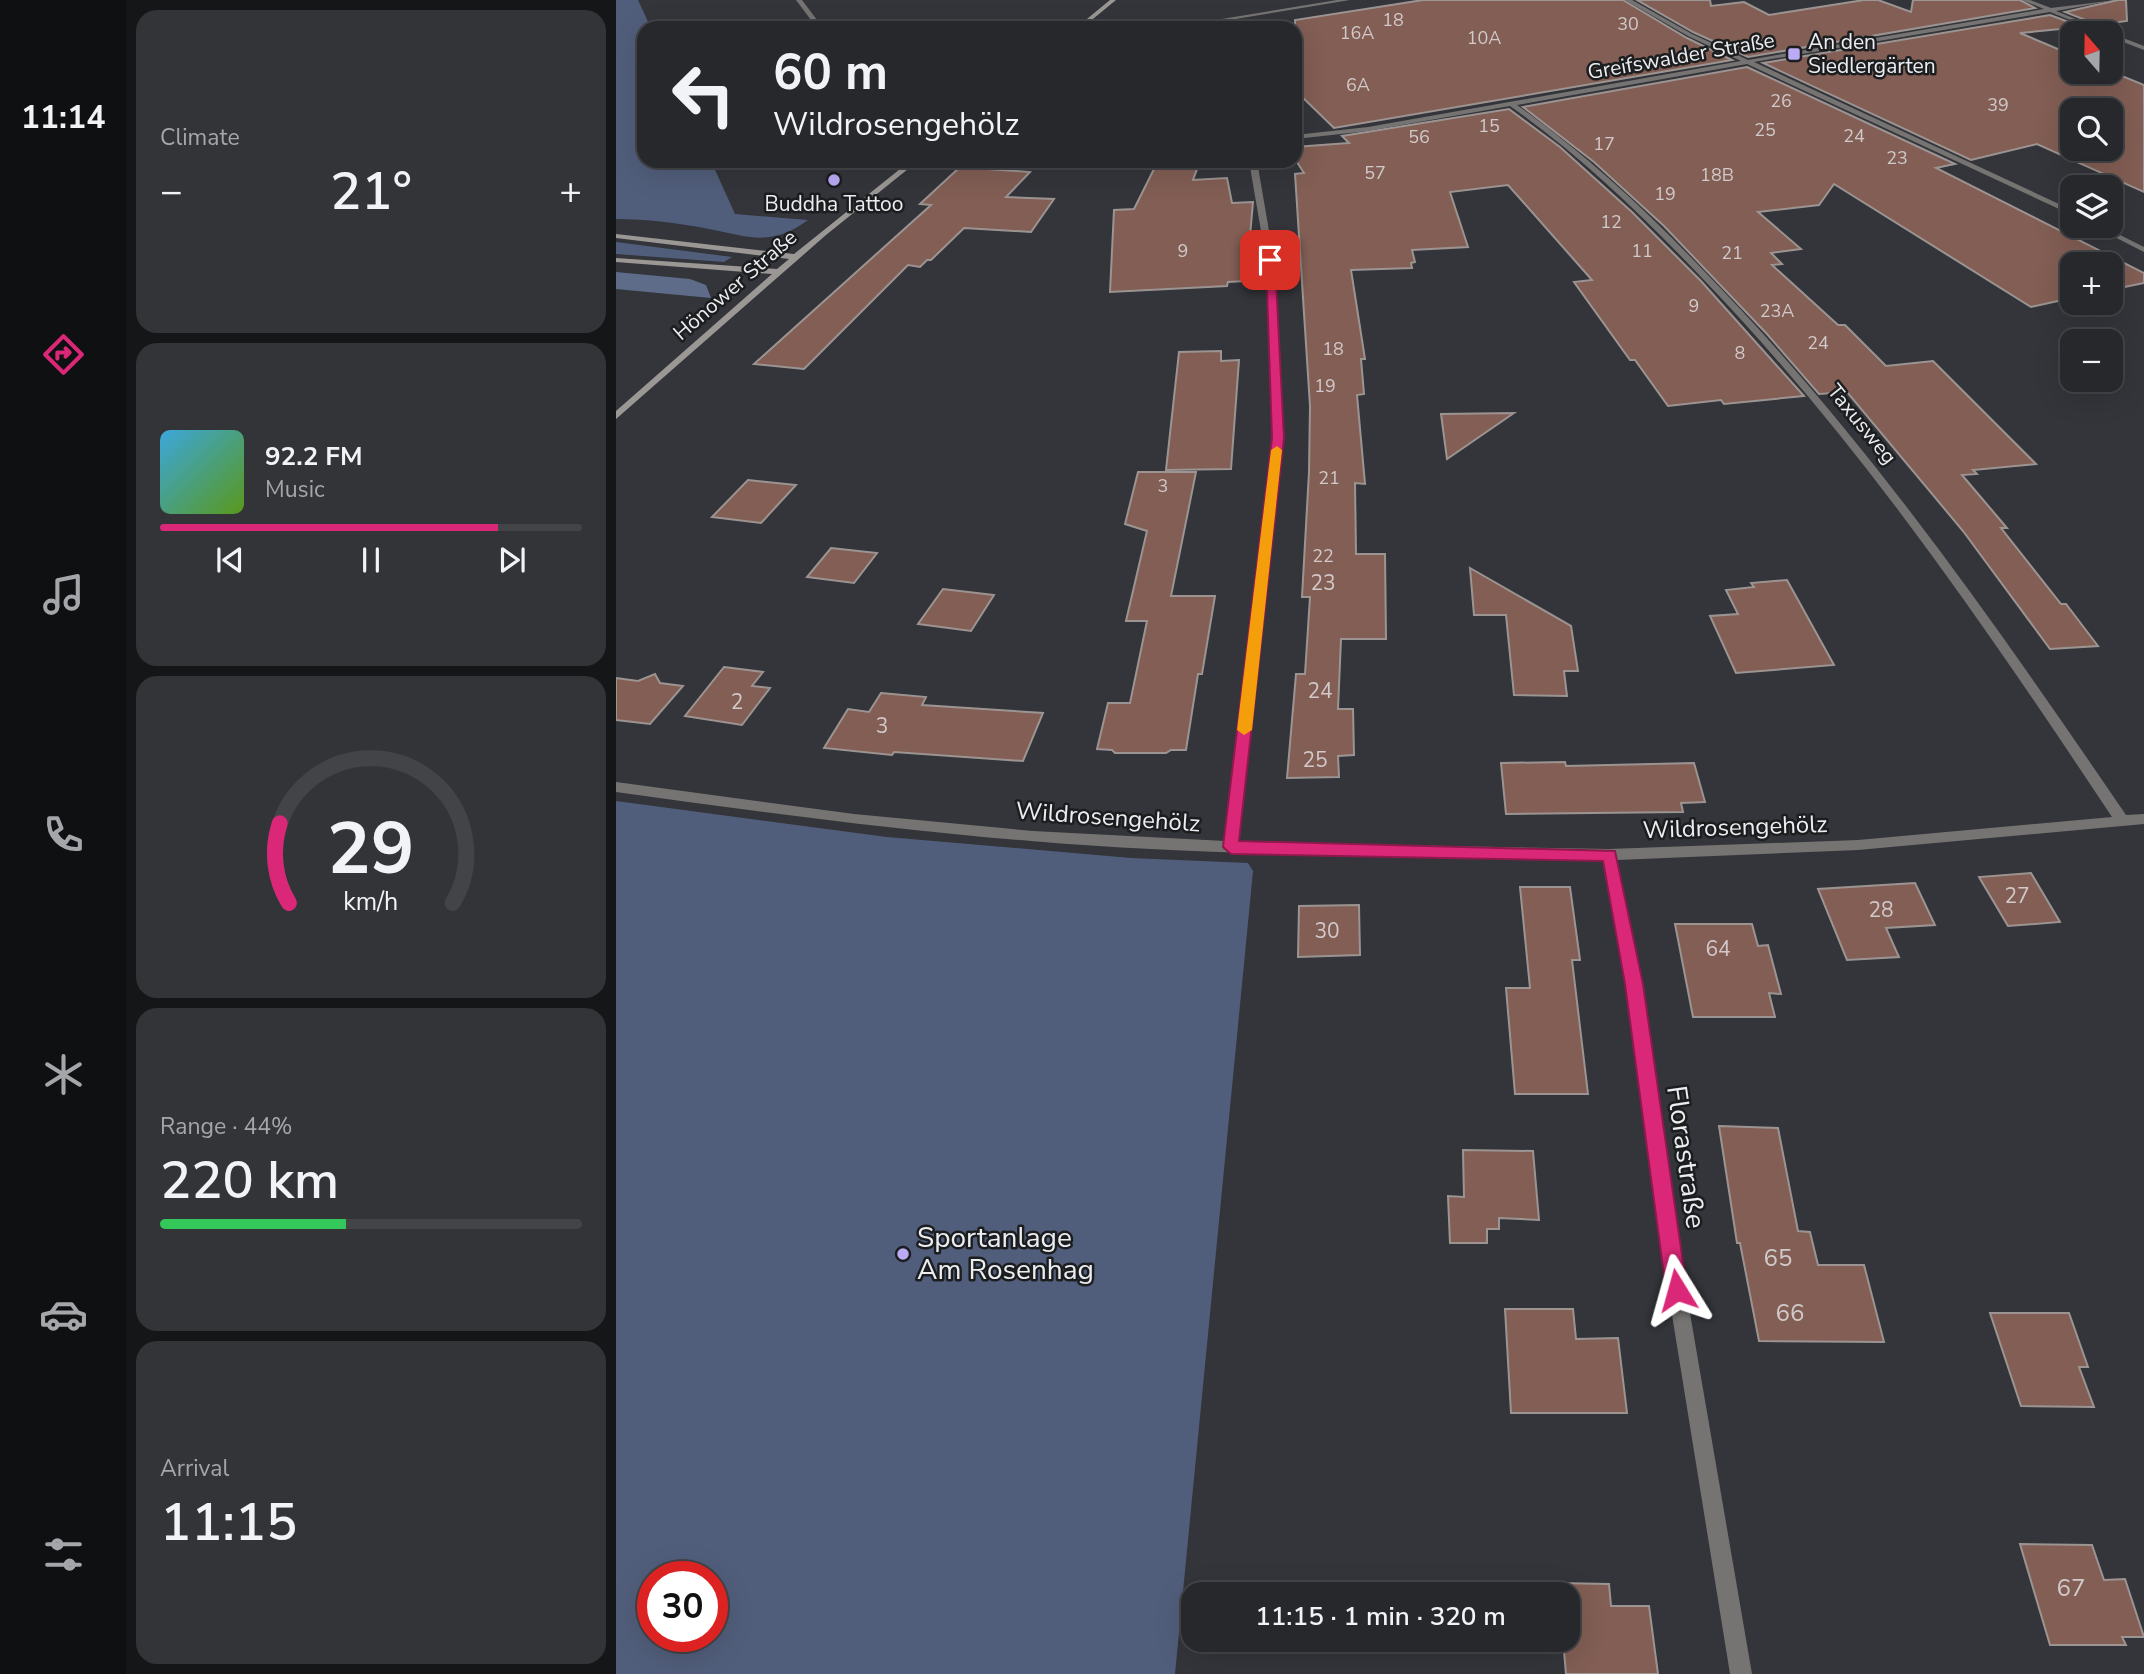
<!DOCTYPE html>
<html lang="en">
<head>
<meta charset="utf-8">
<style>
  :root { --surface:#26282c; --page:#323438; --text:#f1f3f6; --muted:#a4a6a9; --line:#424448; --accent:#db2777 }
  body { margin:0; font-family:"Nunito Sans",sans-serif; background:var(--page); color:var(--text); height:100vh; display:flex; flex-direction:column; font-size:26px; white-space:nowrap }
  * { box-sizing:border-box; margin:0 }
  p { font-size:23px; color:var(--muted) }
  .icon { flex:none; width:38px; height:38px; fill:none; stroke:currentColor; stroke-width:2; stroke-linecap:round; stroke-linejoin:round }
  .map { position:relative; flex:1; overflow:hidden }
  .side { display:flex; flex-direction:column; gap:10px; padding:10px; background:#151618; width:490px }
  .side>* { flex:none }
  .guide { position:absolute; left:21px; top:21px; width:665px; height:147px; border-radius:21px; box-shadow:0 7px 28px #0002,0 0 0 2px var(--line); background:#26282c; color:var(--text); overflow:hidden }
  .needle { width:46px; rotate:340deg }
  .buttons { position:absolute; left:1444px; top:21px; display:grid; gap:14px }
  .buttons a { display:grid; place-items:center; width:63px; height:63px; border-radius:14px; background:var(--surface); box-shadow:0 7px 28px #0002,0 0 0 2px var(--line); font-size:35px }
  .speed { position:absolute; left:21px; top:1561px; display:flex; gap:14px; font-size:35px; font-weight:700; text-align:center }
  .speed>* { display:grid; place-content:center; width:91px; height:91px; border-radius:50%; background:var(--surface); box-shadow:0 7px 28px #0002,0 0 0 2px var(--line); line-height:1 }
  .speed .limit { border:10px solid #d22; background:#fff; color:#111 }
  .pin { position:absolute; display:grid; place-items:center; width:60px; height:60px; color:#fff; margin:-30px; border-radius:14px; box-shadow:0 4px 10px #0006 }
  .me { position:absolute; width:77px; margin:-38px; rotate:352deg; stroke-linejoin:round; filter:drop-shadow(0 0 5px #0008) }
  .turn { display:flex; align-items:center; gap:24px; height:147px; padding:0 21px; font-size:32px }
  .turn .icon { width:91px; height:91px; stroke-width:2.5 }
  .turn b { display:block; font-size:49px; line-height:60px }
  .big { font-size:52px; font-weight:600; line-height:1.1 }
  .side .widget { flex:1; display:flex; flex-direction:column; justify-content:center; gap:10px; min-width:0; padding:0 24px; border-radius:21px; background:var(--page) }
  .side .dial { align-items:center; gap:0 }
  .dial svg { height:182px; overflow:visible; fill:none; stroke:var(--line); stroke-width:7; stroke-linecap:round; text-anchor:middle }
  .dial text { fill:var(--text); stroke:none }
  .song { display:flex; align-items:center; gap:21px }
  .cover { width:84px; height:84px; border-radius:10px; background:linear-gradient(135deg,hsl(200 70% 55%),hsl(90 70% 35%)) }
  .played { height:7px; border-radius:4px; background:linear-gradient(90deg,var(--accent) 80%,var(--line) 80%) }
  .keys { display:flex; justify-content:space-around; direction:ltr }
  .heat { display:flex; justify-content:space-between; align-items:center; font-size:38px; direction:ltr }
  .charge { height:10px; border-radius:5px; background:linear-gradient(90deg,#34c759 44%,var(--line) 0) }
  .trip { position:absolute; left:565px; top:1582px; width:399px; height:70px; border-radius:21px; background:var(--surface); box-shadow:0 7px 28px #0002,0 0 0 2px var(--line); font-weight:600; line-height:70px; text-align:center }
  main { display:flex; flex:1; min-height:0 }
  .tab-bar { display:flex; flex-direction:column; width:126px; justify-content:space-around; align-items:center; background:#0f1012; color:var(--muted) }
  .tab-bar .icon { width:49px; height:49px }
  .tab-bar .on { color:var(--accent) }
  .tab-bar b { font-size:32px; color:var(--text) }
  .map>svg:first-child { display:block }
  .green { fill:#515e7b; fill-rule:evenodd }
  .forest { fill:#5e6c8a }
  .building { fill:#825e54; stroke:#9c9492; stroke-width:2; fill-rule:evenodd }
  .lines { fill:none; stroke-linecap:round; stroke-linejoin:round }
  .minor { fill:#767472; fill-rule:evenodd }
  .secondary { fill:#9b9794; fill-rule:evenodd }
  .route { fill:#db2777; stroke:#8e194d; stroke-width:2 }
  .slow { fill:#f59e0b }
  .poi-dot { fill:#bbaaf6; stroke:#1b1d1f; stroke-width:2.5 }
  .labels { text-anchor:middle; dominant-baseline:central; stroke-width:5; stroke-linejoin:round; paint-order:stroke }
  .far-number-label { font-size:18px; fill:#d1c9ca }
  .far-poi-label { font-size:21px; fill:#ebedf1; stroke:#1b1d1f; text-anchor:start }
  .far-street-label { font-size:21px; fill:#ebedf1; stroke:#1b1d1f }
  .number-label { font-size:21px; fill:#d1c9ca }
  .street-label { font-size:24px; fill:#ebedf1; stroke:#1b1d1f }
  .near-number-label { font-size:24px; fill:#d1c9ca }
  .near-street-label { font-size:28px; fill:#ebedf1; stroke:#1b1d1f }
  .near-poi-label { font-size:28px; fill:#ebedf1; stroke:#1b1d1f; text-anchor:start }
</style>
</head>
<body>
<main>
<nav class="tab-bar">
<b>11:14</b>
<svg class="icon on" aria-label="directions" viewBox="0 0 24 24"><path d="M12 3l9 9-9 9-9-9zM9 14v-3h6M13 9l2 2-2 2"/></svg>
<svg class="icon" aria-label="music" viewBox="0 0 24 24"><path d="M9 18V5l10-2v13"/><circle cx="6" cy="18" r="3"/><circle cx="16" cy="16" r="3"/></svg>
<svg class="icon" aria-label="phone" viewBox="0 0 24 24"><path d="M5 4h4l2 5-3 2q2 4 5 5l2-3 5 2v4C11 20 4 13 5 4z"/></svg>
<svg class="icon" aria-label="climate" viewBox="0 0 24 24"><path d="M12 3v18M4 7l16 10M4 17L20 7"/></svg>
<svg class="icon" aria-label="car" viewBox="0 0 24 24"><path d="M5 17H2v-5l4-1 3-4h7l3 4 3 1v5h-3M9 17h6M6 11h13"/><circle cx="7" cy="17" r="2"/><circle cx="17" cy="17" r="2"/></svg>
<svg class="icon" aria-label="filters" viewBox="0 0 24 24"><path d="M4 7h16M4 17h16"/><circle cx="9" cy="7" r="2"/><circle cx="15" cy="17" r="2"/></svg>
</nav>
<section class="side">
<div class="widget"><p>Climate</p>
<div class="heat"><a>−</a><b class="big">21°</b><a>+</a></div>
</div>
<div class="widget">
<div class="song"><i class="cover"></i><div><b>92.2 FM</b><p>Music</p></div></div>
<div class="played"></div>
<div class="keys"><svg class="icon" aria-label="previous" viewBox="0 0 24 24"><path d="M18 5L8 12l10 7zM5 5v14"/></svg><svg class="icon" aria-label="pause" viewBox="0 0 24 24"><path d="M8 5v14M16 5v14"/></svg><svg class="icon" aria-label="next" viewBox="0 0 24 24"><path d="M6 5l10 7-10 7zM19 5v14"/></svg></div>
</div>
<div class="widget dial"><svg viewBox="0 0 100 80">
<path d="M14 69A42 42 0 1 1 86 69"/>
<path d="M14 69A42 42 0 0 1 10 34" stroke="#db2777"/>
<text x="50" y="56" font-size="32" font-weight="700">29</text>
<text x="50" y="72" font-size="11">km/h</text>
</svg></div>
<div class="widget"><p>Range · 44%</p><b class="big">220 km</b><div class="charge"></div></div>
<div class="widget"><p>Arrival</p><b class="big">11:15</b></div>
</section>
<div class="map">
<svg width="1528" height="1674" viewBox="0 0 1528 1674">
  <rect width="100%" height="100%" fill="#33353a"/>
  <g class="green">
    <path d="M 0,0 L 22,0 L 35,28 L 28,28 L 28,161 L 95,161 L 119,214 L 192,220 C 155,247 134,237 93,229 C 63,223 30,219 0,219 Z"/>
    <path d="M 0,242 L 116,257 L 108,262 L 0,254 Z"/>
    <path d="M 0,801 L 271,837 L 515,858 L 632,863 L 637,871 L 559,1674 L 0,1674 ZM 37,1577 L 96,1577 L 96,1636 L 37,1636 Z"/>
  </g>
  <path class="forest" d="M 0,272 L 74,279 L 90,285 L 95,298 L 0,289 Z"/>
  <g class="building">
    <path d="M 807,0 L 1007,0 L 1071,38 L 1116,60 L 718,128 L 679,90 L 679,20 Z"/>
    <path d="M 1021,0 L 1094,0 L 1095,6 L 1128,2 L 1153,15 L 1248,0 L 1262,0 L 1295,12 L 1297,0 L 1404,0 L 1419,8 L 1132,57 L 1077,32 Z"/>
    <path d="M 1502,0 L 1510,0 L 1511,21 L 1482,25 L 1449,12 Z"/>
    <path d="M 1434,15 L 1466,27 L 1404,33 L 1456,55 L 1456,72 L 1494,71 L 1528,85 L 1528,192 L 1421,144 L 1355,160 L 1147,63 ZM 1456,110 L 1494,110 L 1494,149 L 1456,149 Z"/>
    <path d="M 1131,67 L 1339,164 L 1320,168 L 1528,273 L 1528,283 L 1494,290 L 1494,264 L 1456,264 L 1456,298 L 1415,307 L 1218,184 L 1203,205 L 1142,212 L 1185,249 L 1155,253 L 1166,264 L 1156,265 L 1222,325 L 1229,325 L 1270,366 L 1317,361 L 1420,464 L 1357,470 L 1361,474 L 1346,475 L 1391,528 L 1385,528 L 1445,604 L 1450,604 L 1482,646 L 1434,649 L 1347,531 L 1231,392 L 1203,394 L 1151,334 L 1048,226 L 978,162 L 907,107 Z"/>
    <path d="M 893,109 L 944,147 L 1016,212 L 1085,281 L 1188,396 L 1108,404 L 1105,400 L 1052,406 L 1019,360 L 1014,360 L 958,282 L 976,280 L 892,185 L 834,192 L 852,247 L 796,250 L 799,262 L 795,263 L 796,268 L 735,270 L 749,359 L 745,359 L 748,394 L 741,395 L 749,484 L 739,483 L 740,554 L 769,554 L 770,639 L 725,639 L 722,709 L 737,709 L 738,755 L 722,756 L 723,777 L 671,778 L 680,674 L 689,674 L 694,597 L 686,597 L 693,472 L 694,406 L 679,174 L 688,173 L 679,159 L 679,147 L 733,143 L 726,136 Z"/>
    <path d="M 542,161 L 584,161 L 577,180 L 611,178 L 616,203 L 637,202 L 630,281 L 612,282 L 611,286 L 494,292 L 498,210 L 518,209 Z"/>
    <path d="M 344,167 L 414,172 L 390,197 L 438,199 L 415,232 L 348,228 L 315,260 L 311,260 L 304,267 L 292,265 L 188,369 L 138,364 L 315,205 L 304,204 Z"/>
    <path d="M 605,351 L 605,361 L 623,360 L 615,469 L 550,470 L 563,352 Z"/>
    <path d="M 898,413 L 831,459 L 825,414 Z"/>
    <path d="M 522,472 L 580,472 L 555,596 L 599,596 L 586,674 L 582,674 L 570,750 L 555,750 L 550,753 L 499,753 L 496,750 L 481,749 L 492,703 L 514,703 L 531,621 L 510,621 L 531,531 L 509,524 Z"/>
    <path d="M 132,480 L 180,485 L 145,523 L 96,517 Z"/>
    <path d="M 215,548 L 261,553 L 238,583 L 191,577 Z"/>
    <path d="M 854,568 L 955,626 L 962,671 L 948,671 L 951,696 L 898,695 L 890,615 L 858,615 Z"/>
    <path d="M 1171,580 L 1218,665 L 1120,673 L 1094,616 L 1122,614 L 1110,590 L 1138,587 L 1135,583 Z"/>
    <path d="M 327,589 L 378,595 L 355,631 L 302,624 Z"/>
    <path d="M 108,667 L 147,672 L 136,686 L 154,688 L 126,725 L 69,716 Z"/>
    <path d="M 39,674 L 44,683 L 67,686 L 34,724 L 0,720 L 0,678 L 22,681 Z"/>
    <path d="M 265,693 L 310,697 L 306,705 L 427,713 L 407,761 L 278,752 L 276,755 L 208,748 L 232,709 L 253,712 Z"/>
    <path d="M 949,762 L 950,766 L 1078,763 L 1089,802 L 1065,803 L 1067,812 L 890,814 L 885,763 Z"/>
    <path d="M 1415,873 L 1444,922 L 1392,926 L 1363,877 Z"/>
    <path d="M 1299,883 L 1319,925 L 1270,928 L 1283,957 L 1231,960 L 1202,889 Z"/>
    <path d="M 904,887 L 954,887 L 964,960 L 956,960 L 972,1094 L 899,1094 L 890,988 L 914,988 Z"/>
    <path d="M 743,905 L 744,955 L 682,957 L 683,906 Z"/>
    <path d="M 1059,924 L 1136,924 L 1142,946 L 1152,945 L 1165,994 L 1153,993 L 1159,1017 L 1077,1017 Z"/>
    <path d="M 1103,1126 L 1162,1128 L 1182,1231 L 1194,1232 L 1202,1265 L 1248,1265 L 1268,1342 L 1143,1341 L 1124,1243 L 1121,1243 Z"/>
    <path d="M 847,1150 L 917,1151 L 923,1220 L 883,1218 L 883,1229 L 871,1229 L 871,1243 L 834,1243 L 832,1196 L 848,1197 Z"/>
    <path d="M 889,1309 L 957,1309 L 960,1339 L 1002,1338 L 1011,1413 L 895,1413 Z"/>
    <path d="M 1374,1313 L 1453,1313 L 1472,1367 L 1463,1367 L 1478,1407 L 1405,1406 Z"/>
    <path d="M 1404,1544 L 1476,1545 L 1488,1580 L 1509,1579 L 1528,1637 L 1506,1637 L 1510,1645 L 1434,1645 Z"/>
    <path d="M 942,1583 L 993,1584 L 995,1606 L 1033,1606 L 1042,1674 L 950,1674 L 947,1640 L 952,1640 L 952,1594 L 943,1594 Z"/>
  </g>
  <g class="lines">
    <g class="minor">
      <path d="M 180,0 L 186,0 L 207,28 L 201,28 Z"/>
      <path d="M 721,0 L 734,0 L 565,28 L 551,28 Z"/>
      <path d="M 1009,0 L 1016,0 L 1076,34 L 1132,60 L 1428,9 L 1406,0 L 1414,0 L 1435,8 L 1500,0 L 1440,11 L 1494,33 L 1487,33 L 1434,12 L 1138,62 L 1456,210 L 1456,215 L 1131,64 L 901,105 C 970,154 1032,212 1090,273 C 1251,438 1381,626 1510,815 L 1528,814 L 1528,824 L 1242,850 L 1001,860 L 1026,984 L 1070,1290 L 1136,1674 L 1114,1674 L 1052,1290 L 1010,984 L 987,860 C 797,856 605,857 415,841 C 276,830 138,811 0,792 L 0,782 L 238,814 L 417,831 L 609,841 L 657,438 L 650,260 L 633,161 L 641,161 L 658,260 L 667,438 L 623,842 L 993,849 L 1242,840 L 1496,817 C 1371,629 1244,442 1087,279 C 1027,216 965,156 894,106 L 752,131 L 679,139 L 679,135 L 752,127 L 1125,61 L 1072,36 Z"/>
      <path d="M 302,24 L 348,26 L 351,28 L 268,28 Z"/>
      <path d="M 1494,33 L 1528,46 L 1528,50 L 1494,37 Z"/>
      <path d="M 1477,226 L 1486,226 L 1528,247 L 1528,252 Z"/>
    </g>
    <g class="secondary">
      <path d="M 494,0 L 500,0 L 466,28 L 460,28 Z"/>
      <path d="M 294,161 L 302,161 L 210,235 L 0,419 L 0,411 L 156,274 L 0,262 L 0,258 L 161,269 L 173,259 L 0,238 L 0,234 L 178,254 Z"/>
    </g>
  </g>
  <path class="route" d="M 654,257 L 659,260 L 668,438 L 623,841 L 999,851 L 1027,984 L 1071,1290 L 1068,1297 L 1061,1300 L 1053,1297 L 1050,1290 L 1009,984 L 987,861 L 615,854 L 607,847 L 656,438 L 650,260 Z"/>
  <path class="slow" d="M 661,446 L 666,450 L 636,730 L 628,735 L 621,730 L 655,450 Z"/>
  <g class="poi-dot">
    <rect x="1171" y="47" width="14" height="14" rx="3.5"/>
    <circle cx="218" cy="180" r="7"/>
    <circle cx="287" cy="1254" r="7"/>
  </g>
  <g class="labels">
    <g class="far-number-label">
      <text x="777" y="20">18</text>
      <text x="1012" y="24">30</text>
      <text x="741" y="33">16A</text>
      <text x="868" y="38">10A</text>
      <text x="742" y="85">6A</text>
      <text x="1165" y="101">26</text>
      <text x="1382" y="105">39</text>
      <text x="873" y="126">15</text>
      <text x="1149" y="130">25</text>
      <text x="1238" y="136">24</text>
      <text x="803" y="137">56</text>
      <text x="988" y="144">17</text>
      <text x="1281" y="158">23</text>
      <text x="759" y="173">57</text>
      <text x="1101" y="175">18B</text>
      <text x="1049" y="194">19</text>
      <text x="995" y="222">12</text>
      <text x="567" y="251">9</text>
      <text x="1026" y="251">11</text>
      <text x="1116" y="253">21</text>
      <text x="1078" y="306">9</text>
      <text x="1161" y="311">23A</text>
      <text x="1202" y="343">24</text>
      <text x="717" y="349">18</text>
      <text x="1124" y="353">8</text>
      <text x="709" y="386">19</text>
      <text x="713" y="478">21</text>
      <text x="547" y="486">3</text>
      <text x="707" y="556">22</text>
    </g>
    <g class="far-poi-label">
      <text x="1192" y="42">An den<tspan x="1192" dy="24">Siedlergärten</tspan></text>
      <text x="218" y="204" text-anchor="middle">Buddha Tattoo</text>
    </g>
    <g class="far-street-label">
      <text transform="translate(1065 56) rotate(-10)">Greifswalder Straße</text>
      <text transform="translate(119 285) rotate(-41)">Hönower Straße</text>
      <text transform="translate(1246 424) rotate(51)">Taxusweg</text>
    </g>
    <g class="number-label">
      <text x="707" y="583">23</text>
      <text x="704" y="691">24</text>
      <text x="121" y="702">2</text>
      <text x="266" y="726">3</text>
      <text x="699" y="760">25</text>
      <text x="1401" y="896">27</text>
      <text x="1265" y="910">28</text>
      <text x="711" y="931">30</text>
      <text x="1102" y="949">64</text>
    </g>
    <g class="street-label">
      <text transform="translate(492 817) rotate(4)">Wildrosengehölz</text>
      <text transform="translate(1119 827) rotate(-2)">Wildrosengehölz</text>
    </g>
    <g class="near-number-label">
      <text x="1162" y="1258">65</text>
      <text x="1174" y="1313">66</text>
      <text x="1455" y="1588">67</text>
    </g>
    <g class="near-street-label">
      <text transform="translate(1070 1157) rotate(82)">Florastraße</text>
    </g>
    <g class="near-poi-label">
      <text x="301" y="1238">Sportanlage<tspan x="301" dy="32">Am Rosenhag</tspan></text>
    </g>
  </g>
</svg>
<div class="buttons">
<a><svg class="needle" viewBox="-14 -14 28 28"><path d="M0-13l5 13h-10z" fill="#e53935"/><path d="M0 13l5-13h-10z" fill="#a4a6a9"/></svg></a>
<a><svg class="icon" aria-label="search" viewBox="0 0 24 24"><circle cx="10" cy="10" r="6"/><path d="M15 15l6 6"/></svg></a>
<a><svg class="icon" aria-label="layers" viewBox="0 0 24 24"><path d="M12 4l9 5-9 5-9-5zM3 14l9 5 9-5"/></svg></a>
<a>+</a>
<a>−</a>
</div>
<div class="speed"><div class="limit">30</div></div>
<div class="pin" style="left:654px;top:260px;background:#d93025"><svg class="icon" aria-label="arrive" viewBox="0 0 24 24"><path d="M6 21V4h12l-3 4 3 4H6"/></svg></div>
<svg class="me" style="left:1061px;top:1290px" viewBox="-20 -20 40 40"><path d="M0-17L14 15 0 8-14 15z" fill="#db2777" stroke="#fff" stroke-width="4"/></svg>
<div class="trip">11:15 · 1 min · 320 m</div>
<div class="guide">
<div class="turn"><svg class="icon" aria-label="left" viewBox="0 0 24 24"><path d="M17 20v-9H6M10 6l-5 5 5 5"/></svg><div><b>60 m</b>Wildrosengehölz</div></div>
</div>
</div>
</main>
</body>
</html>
